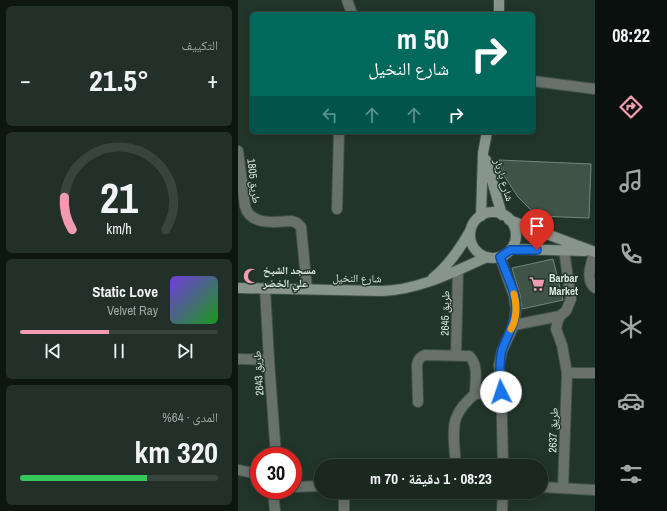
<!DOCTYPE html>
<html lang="ar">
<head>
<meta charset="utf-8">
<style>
  :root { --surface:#1a2820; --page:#233029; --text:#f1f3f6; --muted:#9fa6a5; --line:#38443e; --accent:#f29aaf }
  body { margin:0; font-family:"Archivo Narrow","Noto Naskh Arabic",sans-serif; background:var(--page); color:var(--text); direction:rtl; height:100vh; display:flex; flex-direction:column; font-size:15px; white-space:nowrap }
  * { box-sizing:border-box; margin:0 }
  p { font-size:13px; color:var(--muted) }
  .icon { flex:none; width:22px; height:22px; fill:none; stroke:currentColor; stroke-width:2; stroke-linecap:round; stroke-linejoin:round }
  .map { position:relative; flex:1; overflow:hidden; direction:ltr }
  .panel { display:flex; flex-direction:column; gap:6px; padding:6px; background:#0e1612; width:238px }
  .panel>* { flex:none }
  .guide { position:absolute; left:12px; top:12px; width:285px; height:122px; border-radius:6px; box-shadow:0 2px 10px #0003,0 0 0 1px var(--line); direction:rtl; background:#00695c; color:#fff; overflow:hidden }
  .speed { position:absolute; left:12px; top:447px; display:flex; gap:8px; font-size:20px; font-weight:700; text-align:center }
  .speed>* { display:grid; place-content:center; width:52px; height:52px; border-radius:50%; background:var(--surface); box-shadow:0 2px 10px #0003,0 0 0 1px var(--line); line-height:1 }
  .speed .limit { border:6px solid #d22; background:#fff; color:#111 }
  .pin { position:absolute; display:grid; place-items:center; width:34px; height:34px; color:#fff; margin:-41px -17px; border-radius:50% 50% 50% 0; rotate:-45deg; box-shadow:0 0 4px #0007 }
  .pin .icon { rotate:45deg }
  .me { position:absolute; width:44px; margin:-22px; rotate:356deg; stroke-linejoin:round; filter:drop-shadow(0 0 3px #0008) }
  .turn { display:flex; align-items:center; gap:14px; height:84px; padding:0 20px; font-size:18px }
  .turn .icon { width:52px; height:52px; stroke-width:2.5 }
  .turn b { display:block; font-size:28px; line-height:34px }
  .lanes { display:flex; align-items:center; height:38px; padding:0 20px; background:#0003; justify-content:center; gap:20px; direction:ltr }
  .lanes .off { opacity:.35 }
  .big { font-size:30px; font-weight:700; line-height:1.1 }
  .panel .card { flex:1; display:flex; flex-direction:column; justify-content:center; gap:6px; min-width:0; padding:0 14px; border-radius:6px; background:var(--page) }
  .panel .dial { align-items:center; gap:0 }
  .dial svg { height:104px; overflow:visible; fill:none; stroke:var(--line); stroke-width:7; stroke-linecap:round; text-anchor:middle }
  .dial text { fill:var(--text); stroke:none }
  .song { display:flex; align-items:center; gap:12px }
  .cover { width:48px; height:48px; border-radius:6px; background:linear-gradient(135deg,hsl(260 70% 55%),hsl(120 70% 35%)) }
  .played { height:4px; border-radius:2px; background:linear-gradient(90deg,var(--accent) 45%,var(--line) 45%) }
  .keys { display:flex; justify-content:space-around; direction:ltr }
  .heat { display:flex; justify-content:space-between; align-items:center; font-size:22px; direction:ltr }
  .charge { height:6px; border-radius:3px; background:linear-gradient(90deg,#34c759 64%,var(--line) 0) }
  .trip { position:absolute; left:76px; top:459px; width:234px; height:40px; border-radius:20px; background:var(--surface); box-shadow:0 2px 10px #0003,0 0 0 1px var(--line); font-weight:700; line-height:40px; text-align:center; direction:rtl }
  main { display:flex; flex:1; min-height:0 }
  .dock { display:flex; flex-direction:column; width:72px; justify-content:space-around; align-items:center; background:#0a100d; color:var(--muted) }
  .dock .icon { width:28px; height:28px }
  .dock .active { color:var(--accent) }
  .dock b { font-size:18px; color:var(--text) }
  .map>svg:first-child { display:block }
  .building { fill:#3f5347; stroke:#73887c }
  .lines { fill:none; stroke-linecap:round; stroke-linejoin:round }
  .lane-casing { stroke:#405248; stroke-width:12 }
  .street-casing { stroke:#405248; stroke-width:12 }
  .secondary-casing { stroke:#405248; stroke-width:12 }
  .lane { stroke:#68716c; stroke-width:10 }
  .street { stroke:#68716c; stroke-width:10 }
  .secondary { stroke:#87958d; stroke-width:10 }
  .route-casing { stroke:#114b97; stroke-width:10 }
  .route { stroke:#1a73e8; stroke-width:7 }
  .slow { stroke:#f59e0b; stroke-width:7 }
  .labels { text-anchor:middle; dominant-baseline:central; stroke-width:3; stroke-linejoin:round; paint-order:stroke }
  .street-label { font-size:11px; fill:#dfeae3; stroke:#22352b }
  .poi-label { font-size:11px; font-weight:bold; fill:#dfeae3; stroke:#22352b; text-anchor:start }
</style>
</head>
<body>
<main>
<nav class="dock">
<b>08:22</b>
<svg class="icon active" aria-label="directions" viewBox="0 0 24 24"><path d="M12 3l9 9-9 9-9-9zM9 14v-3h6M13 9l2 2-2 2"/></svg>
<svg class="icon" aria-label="music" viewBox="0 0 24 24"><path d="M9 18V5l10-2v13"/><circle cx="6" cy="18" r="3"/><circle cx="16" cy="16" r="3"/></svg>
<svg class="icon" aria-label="phone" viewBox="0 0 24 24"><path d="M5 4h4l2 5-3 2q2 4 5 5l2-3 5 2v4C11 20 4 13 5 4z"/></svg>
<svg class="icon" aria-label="climate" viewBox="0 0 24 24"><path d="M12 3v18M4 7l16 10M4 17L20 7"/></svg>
<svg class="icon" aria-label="car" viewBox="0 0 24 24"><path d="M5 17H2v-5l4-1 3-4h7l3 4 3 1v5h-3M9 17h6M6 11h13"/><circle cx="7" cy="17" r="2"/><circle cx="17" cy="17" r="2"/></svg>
<svg class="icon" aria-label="filters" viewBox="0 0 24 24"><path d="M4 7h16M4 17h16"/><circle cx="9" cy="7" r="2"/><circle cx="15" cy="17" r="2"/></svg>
</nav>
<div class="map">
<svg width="357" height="511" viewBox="0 0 357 511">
  <rect width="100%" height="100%" fill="#22352b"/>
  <g class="building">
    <path d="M 261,160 L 353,164 L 351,218 L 299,216 L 280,197 L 265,174 Z"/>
    <path d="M 315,259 L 325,300 L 284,309 L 282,295 L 274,268 Z"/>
  </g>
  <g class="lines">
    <defs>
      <g id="lane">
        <path d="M 356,252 C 354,264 346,279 357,288"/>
        <path d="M 0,359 L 31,360"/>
      </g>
      <g id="street">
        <path d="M 109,0 L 114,14"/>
        <path d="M 295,81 L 357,89"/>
        <path d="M 0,151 L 7,206 C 12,226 37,222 54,221 L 59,223 L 63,227 L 69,289"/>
        <path d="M 99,209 L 101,132"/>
        <path d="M 262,257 L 276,296 L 278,309 L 276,325 L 264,351 L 261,365 L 263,380 L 265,466"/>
        <path d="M 27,288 L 31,360 L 38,456"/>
        <path d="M 276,325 L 322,316"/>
        <path d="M 218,355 L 220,270"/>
        <path d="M 329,373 L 357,373"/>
        <path d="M 180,402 L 179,365 C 180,359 182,357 187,355 L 231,356 C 241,364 237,382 237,394 L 263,392"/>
        <path d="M 218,466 C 217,453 213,427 219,416 C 222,408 230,400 237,394"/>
        <path d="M 0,470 L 21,474"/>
        <path d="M 55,487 L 83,486"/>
        <path d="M 303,487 L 357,490"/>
        <path d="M 325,488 L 329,373 L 324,345 L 318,329 L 320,320 L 322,316 L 328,311 L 333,299 L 326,250"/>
        <path d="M 35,490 L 37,511"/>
        <path d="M 106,492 L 106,511"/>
        <path d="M 264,511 L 265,492"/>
      </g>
      <g id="secondary">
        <path d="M 261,14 L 261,0"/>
        <path d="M 248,160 L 264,215"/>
        <circle cx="255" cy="235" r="23"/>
        <path d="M 243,216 L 245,153 L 249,132"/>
        <path d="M 271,220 L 357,252"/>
        <path d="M 273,249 L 347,251"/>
        <path d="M 195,278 C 211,265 222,249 232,231"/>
        <path d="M 0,288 L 144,291 C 181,290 215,272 249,257"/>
      </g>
    </defs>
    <use href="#lane" class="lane-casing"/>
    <use href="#street" class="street-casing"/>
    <use href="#secondary" class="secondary-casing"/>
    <use href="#lane" class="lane"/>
    <use href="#street" class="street"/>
    <use href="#secondary" class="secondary"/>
  </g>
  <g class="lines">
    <defs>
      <path id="route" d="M 263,392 C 263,378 260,364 264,350 C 269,336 277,324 278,309 C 279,293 267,272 262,257 L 272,250 L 299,250"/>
    </defs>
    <use href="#route" class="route-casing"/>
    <use href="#route" class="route"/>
    <path class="slow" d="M 273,329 C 279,319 279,305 276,294"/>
  </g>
  <defs>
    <symbol id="mosque-bare" viewBox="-9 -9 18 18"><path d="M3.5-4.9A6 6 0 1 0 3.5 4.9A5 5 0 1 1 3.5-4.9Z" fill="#f29aaf" stroke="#22352b" stroke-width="2.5" paint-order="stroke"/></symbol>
    <symbol id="supermarket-bare" viewBox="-9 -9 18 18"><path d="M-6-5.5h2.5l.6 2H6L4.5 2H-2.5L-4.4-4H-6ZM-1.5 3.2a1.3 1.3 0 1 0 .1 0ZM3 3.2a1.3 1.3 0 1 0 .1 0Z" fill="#f29aaf" stroke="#22352b" stroke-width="2.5" paint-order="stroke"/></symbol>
  </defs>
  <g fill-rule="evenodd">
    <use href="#mosque-bare" x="2" y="265" width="22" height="22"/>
    <use href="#supermarket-bare" x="288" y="273" width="22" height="22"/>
  </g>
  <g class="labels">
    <g class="street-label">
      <text transform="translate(266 180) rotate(73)">شارع باربار</text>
      <text transform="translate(16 181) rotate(83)">طريق 1805</text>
      <text transform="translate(119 278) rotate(1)">شارع النخيل</text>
      <text transform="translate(207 313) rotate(-89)">طريق 2645</text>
      <text transform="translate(20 373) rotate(-94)">طريق 2643</text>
      <text transform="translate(315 430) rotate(-88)">طريق 2637</text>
    </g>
    <g class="poi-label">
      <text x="25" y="270">مسجد الشيخ<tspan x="25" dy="13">علي الخضر</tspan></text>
      <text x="311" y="278">Barbar<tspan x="311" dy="13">Market</tspan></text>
    </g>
  </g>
</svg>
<div class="speed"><div class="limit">30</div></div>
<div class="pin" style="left:299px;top:250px;background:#d93025"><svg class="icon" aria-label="arrive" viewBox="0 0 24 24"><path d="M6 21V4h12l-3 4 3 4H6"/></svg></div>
<svg class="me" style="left:263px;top:392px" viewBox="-20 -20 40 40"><circle r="19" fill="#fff"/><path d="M0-13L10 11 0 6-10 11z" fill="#1a73e8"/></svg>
<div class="trip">08:23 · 1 دقيقة · 70 m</div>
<div class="guide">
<div class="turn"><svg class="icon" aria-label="right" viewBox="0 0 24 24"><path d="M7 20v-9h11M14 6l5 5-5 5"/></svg><div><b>50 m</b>شارع النخيل</div></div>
<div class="lanes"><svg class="icon off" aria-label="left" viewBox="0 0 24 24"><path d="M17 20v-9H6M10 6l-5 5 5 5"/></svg><svg class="icon off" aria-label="ahead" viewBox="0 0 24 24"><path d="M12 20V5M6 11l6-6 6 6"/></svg><svg class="icon off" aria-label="ahead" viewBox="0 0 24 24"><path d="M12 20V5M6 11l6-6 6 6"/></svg><svg class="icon" aria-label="right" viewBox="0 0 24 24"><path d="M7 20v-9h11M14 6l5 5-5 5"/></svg></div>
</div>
</div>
<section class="panel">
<div class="card"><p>التكييف</p>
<div class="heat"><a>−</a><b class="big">21.5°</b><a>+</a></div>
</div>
<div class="card dial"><svg viewBox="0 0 100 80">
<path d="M14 69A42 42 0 1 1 86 69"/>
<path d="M14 69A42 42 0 0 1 8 44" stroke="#f29aaf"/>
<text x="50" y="56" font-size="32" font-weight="700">21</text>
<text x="50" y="72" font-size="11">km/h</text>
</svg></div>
<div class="card">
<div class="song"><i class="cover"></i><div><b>Static Love</b><p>Velvet Ray</p></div></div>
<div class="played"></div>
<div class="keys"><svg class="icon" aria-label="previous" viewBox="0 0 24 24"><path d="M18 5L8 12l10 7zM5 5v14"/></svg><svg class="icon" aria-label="pause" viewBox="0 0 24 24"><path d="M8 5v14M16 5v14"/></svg><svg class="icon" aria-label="next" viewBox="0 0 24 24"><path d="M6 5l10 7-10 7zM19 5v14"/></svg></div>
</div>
<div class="card"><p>المدى · 64%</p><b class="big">320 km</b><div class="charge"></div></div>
</section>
</main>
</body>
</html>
